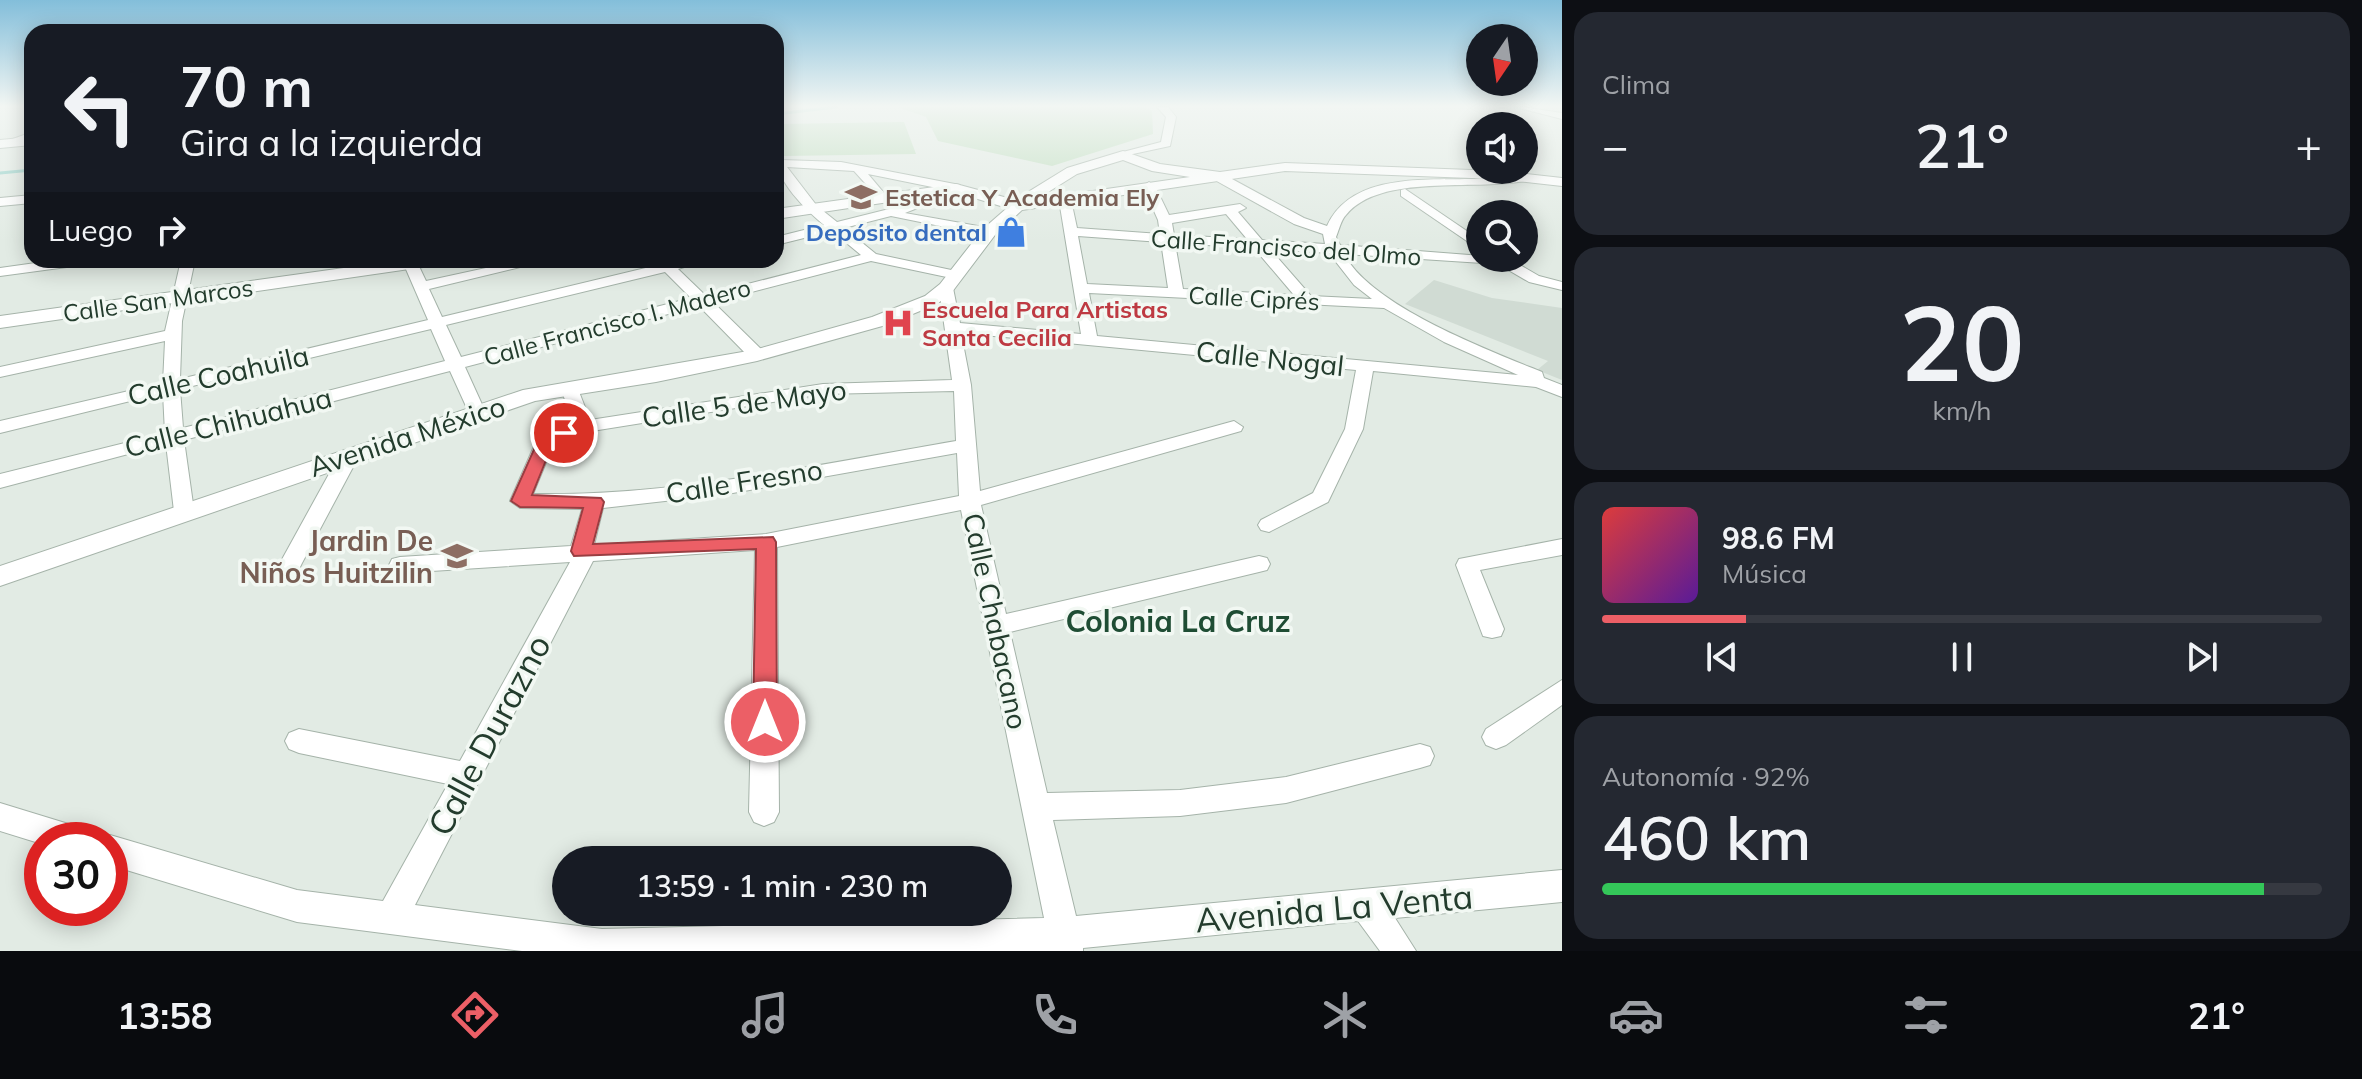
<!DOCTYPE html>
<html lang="es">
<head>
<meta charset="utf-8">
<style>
  :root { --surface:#171b24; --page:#242831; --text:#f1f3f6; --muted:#9ea1a6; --line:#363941; --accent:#ec5f66 }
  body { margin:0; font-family:Mulish,sans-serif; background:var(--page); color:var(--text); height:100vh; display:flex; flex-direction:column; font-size:30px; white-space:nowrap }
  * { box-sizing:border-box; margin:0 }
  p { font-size:26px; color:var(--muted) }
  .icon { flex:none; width:44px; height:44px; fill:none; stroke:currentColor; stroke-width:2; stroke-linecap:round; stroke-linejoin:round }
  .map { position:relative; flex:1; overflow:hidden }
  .drawer { display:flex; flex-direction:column; gap:12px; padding:12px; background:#0d0f14; width:800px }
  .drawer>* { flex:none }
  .banner { position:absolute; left:24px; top:24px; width:760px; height:244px; border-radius:24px; box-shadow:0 4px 20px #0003; background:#171b24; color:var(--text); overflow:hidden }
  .needle { width:52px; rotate:193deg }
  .buttons { position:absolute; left:1466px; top:24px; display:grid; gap:16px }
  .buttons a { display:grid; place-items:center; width:72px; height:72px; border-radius:50%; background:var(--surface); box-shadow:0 4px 20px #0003; font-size:40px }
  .speed { position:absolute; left:24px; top:822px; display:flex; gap:16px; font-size:40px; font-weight:700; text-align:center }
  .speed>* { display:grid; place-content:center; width:104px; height:104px; border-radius:50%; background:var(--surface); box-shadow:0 4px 20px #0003; line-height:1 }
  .speed .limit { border:12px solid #d22; background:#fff; color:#111 }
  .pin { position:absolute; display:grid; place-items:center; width:68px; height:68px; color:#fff; margin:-34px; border:4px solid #fff; border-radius:50%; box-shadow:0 2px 8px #0007 }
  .me { position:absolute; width:88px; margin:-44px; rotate:0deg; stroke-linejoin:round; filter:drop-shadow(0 0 6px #0008) }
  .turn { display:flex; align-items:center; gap:28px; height:168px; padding:0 24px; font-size:36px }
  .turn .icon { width:104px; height:104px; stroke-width:2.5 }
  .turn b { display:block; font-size:56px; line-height:68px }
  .then { display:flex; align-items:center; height:76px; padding:0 24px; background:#0003; gap:16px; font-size:30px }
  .big { font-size:60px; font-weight:600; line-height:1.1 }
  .drawer .tile { flex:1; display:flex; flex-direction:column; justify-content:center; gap:12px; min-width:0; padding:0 28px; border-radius:24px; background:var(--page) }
  .drawer .dial { align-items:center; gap:0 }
  .dial b { font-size:104px; line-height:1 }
  .song { display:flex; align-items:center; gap:24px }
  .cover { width:96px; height:96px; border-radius:12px; background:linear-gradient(135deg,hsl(0 70% 55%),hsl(270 70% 35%)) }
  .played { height:8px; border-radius:4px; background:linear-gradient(90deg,var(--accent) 20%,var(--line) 20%) }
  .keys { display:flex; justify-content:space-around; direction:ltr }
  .heat { display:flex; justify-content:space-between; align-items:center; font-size:44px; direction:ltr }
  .charge { height:12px; border-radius:6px; background:linear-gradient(90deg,#34c759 92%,var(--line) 0) }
  .trip { position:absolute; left:552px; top:846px; width:460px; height:80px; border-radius:40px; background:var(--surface); box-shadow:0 4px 20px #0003; font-weight:600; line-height:80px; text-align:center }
  .menu { display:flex; height:128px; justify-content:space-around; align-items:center; background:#090b0e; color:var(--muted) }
  .menu .icon { width:56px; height:56px }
  .menu .current { color:var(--accent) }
  .menu b { font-size:36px; color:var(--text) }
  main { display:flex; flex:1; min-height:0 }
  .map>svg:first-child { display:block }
  .built { fill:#d0dbd3 }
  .green { fill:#bcdcbb }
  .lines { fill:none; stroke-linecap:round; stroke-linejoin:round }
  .stream { stroke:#8ccec5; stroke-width:3 }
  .minor-casing { stroke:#a5b3a9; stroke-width:2 }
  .tertiary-casing { stroke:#a5b3a9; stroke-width:2 }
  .minor { fill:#fff; fill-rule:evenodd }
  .tertiary { fill:#fff; fill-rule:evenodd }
  .route { fill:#ec5f66; stroke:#993e42; stroke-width:2 }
  .labels { text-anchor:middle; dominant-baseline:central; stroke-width:7; stroke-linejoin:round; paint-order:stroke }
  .far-education-label { font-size:24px; font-weight:bold; fill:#785e54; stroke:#f2f8f3; text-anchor:start }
  .far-shop-label { font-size:24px; font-weight:bold; fill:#366cbe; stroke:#f2f8f3; text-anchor:end }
  .far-street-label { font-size:24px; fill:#233c2d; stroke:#f2f8f3 }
  .far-health-label { font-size:24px; font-weight:bold; fill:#be3a42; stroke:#f2f8f3; text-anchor:start }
  .street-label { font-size:28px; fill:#233c2d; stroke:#f2f8f3 }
  .education-label { font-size:28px; font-weight:bold; fill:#785e54; stroke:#f2f8f3; text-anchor:end }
  .neighbourhood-label { font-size:30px; font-weight:bold; fill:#1f4d34; stroke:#f2f8f3 }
  .near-street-label { font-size:34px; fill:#233c2d; stroke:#f2f8f3 }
</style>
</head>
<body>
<main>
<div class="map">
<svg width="1562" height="951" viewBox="0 0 1562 951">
  <rect width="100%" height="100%" fill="#e2ebe4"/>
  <path class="built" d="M 1434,280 L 1492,298 L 1562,308 L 1562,380 L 1537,370 L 1548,361 L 1405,304 Z"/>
  <g class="green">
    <path d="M 898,107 L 1145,107 L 1152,111 L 1153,134 L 1052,166 L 938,141 L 926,117 Z"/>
    <path d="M 904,122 L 916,154 L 784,156 L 779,124 Z"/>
  </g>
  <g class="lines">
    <g class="stream">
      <path d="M 1515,107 L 1530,110"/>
      <path d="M 776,114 L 837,107"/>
      <path d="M 0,173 L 32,170"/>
    </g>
    <defs>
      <g id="minor">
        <path d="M 1157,107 L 1168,107 L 1176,117 L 1170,146 L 1119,157 L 1119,153 L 1161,142 L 1166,117 Z"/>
        <path d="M 1522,107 L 1562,113 L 1562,119 L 1523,109 Z"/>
        <path d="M 32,132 L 32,138 L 7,146 L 2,143 Z"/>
        <path d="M 776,157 L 782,160 L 841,162 L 960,185 L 960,191 L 905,213 L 989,228 L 996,232 L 989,236 L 891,216 L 844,228 L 876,254 L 956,271 L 963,275 L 956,279 L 871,261 L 713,302 L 763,351 L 763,359 L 751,359 L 699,306 L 465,367 L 485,411 L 482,415 L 470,415 L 450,371 L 184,440 L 194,511 L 184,518 L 174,511 L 166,444 L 0,488 L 0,474 L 165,433 L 163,393 L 0,433 L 0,421 L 163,383 L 165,341 L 0,377 L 0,367 L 165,331 L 181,260 L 195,260 L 182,321 L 180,379 L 428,320 L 402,260 L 416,260 L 426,281 L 523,260 L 549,260 L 429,289 L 442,317 L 658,265 L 654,260 L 706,260 L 678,269 L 705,295 L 861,255 L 832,231 L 776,245 L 776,237 L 824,225 C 806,210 776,181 776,157 ZM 787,167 L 854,171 L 883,203 L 889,199 L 868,174 L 942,189 L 909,204 L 837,222 L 817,206 ZM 665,272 L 691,298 L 461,357 L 446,325 ZM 431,329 L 445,361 L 183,428 L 180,389 Z"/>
        <path d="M 1213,173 L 1221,173 L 1304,218 L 1327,226 C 1351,173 1425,180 1474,179 C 1490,178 1508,174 1524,175 L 1524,181 C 1475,191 1380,173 1346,215 C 1341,220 1339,230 1336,237 L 1340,245 L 1508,258 L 1539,276 L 1562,282 L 1562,290 L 1529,282 L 1498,264 L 1344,254 C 1371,306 1488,350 1542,372 L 1544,378 L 1562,385 L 1562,397 L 1536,387 L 1373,371 L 1363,429 L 1328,502 L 1269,532 L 1261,530 L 1258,525 L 1261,520 L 1313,493 L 1345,429 L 1356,370 L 961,333 L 971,385 L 980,491 L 1234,421 L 1243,427 L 1241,431 L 981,505 L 1006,614 L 1259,556 L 1267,558 L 1270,564 L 1267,570 L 1259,572 L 1010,632 L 1047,793 L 1180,790 L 1286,777 L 1420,744 L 1430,747 L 1434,756 L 1430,765 L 1420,768 L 1286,803 L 1180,816 L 1053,820 L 1076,916 L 1562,870 L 1562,902 L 1395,918 L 1416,951 L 1380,951 L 1358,921 L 1083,948 L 1083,951 L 522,951 L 297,922 L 110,865 L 110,840 L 99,840 L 110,835 L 297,890 L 383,901 L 448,784 L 299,753 L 289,749 L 285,741 L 289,733 L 299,729 L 460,761 L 570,562 L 400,573 L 392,571 L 389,565 L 392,559 L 400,557 L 571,546 L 582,509 L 520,508 L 510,501 L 539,435 L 573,424 L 561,388 L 564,384 L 576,384 L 590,420 L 823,384 L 952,380 L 939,288 L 946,284 L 953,288 L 960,323 L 1081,334 L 1059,200 L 1065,196 L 1071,200 L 1077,228 L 1160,234 L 1158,220 L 1143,186 L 1149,182 L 1155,186 L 1169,215 L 1240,204 L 1246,208 L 1238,212 L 1262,240 L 1325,244 L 1323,234 L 1294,224 L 1213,179 ZM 1226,214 L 1247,239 L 1174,235 L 1172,223 ZM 1078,236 L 1161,242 L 1168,288 L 1087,284 ZM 1175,243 L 1254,248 L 1294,295 L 1183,289 ZM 1270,249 L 1329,253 L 1354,285 L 1372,299 L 1311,296 ZM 1089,293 L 1384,308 L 1444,342 L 1518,375 L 1097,336 ZM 954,391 L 956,441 C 816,465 676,496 533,494 L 554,443 L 586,432 L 823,394 ZM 957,453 L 959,496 L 766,534 L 594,545 L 603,508 L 727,494 ZM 961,510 L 1044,918 L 602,929 L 415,905 L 593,561 L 755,550 L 749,812 L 754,822 L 764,826 L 774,822 L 779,812 L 777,547 Z"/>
        <path d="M 1405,189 L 1480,240 L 1480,250 L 1401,196 L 1401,190 Z"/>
        <path d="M 32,195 L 32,203 L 0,206 L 0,198 Z"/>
        <path d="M 57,260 L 96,260 L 89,264 L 0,276 L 0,268 Z"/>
        <path d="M 350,448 L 360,454 L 302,563 L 299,569 L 283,569 L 280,563 L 340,454 Z"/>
        <path d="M 1562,539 L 1562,555 L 1480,570 L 1504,629 L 1501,636 L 1492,638 L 1483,636 L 1456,565 L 1459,559 Z"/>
        <path d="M 1562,680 L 1562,705 L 1506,745 L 1496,749 L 1486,745 L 1482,737 L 1486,729 Z"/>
        <path d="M 0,803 L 88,830 L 92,840 L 42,840 L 42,844 L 0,831 Z"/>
      </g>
      <g id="tertiary">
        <path d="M 32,137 L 32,145 L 0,148 L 0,140 Z"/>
        <path d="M 1123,151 L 1160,164 L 1220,172 L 1285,163 L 1498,171 L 1562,178 L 1562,186 L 1498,179 L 1285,171 L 1022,210 L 995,235 L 952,292 L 937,304 L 886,325 L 757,361 L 656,382 L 535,401 L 0,586 L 0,566 L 523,390 L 754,350 L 872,317 L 925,296 L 940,284 L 983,229 L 1007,208 L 955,192 L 776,219 L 776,209 L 956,184 L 1015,200 L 1067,168 ZM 1123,160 L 1152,171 L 1190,177 L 1037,199 L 1077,174 Z"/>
        <path d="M 401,260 L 445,260 L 437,265 L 0,328 L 0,316 Z"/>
      </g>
    </defs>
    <use href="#minor" class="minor-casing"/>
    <use href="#tertiary" class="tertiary-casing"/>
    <use href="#minor" class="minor"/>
    <use href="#tertiary" class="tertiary"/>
  </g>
  <linearGradient id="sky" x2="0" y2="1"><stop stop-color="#83beda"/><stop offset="0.44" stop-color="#f2f6f3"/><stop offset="1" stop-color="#f2f6f3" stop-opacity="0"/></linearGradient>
  <rect width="1562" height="241" fill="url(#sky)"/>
  <path class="route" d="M 564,428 L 573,433 L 553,443 L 532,495 L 601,498 L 604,502 L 593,544 L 773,537 L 776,542 L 777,722 L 774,729 L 765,732 L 756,729 L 753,722 L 756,549 L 574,556 L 571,551 L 583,508 L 520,507 L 511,501 L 540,436 Z"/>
  <defs>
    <symbol id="university-bare" viewBox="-9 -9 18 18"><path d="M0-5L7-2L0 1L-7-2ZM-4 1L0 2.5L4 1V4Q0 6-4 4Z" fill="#8d6e63" stroke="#f2f8f3" stroke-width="2.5" paint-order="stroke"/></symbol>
    <symbol id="shop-bare" viewBox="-9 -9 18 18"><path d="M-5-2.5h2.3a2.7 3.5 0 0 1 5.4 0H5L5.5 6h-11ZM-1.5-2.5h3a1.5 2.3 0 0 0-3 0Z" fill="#3f7fe0" stroke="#f2f8f3" stroke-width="2.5" paint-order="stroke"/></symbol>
    <symbol id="hospital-bare" viewBox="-9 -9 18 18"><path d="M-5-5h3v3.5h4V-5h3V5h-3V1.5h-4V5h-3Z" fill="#e0444e" stroke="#f2f8f3" stroke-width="2.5" paint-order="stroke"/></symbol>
    <symbol id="school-bare" viewBox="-9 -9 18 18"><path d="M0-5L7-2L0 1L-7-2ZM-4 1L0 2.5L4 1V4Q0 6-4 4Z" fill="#8d6e63" stroke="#f2f8f3" stroke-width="2.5" paint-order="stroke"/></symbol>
  </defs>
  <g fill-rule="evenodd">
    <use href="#university-bare" x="839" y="175" width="44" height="44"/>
    <use href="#shop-bare" x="989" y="210" width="44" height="44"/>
    <use href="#hospital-bare" x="876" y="301" width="44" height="44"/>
    <use href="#school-bare" x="435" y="534" width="44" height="44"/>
  </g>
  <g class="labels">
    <g class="far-education-label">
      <text x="885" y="197">Estetica Y Academia Ely</text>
    </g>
    <g class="far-shop-label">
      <text x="987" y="232">Depósito dental</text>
    </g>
    <g class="far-street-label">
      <text transform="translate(1286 247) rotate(4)">Calle Francisco del Olmo</text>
      <text transform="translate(1254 298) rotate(3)">Calle Ciprés</text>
      <text transform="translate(158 300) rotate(-8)">Calle San Marcos</text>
      <text transform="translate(617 322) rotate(-15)">Calle Francisco I. Madero</text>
    </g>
    <g class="far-health-label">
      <text x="922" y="309">Escuela Para Artistas<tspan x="922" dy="28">Santa Cecilia</tspan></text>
    </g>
    <g class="street-label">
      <text transform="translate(1270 358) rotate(6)">Calle Nogal</text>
      <text transform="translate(218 375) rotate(-13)">Calle Coahuila</text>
      <text transform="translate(744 403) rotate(-8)">Calle 5 de Mayo</text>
      <text transform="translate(228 422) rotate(-14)">Calle Chihuahua</text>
      <text transform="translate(407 436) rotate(-18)">Avenida México</text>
      <text transform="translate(744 481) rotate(-9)">Calle Fresno</text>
      <text transform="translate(996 621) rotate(78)">Calle Chabacano</text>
    </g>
    <g class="education-label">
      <text x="433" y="540">Jardin De<tspan x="433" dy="32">Niños Huitzilin</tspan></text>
    </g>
    <g class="neighbourhood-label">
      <text x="1178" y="621">Colonia La Cruz</text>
    </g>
    <g class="near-street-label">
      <text transform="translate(489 735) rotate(-62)">Calle Durazno</text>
      <text transform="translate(1334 908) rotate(-5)">Avenida La Venta</text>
    </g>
  </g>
</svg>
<div class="buttons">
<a><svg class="needle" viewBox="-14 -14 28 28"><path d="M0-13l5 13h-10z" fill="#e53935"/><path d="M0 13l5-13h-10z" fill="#9ea1a6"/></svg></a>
<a><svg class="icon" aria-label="sound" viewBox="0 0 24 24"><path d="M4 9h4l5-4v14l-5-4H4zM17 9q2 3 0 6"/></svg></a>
<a><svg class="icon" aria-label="search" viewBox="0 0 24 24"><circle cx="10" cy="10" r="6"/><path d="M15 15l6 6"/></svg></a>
</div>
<div class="speed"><div class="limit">30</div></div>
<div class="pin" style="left:564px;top:433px;background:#d93025"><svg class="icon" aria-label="arrive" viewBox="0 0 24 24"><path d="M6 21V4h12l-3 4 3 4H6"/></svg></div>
<svg class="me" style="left:765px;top:722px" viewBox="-20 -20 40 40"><circle r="17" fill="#ec5f66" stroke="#fff" stroke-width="3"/><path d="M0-11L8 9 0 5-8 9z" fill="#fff"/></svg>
<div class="trip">13:59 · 1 min · 230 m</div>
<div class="banner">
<div class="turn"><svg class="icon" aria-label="left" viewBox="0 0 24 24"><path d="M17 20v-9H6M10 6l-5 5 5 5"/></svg><div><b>70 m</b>Gira a la izquierda</div></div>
<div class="then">Luego<svg class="icon" aria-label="right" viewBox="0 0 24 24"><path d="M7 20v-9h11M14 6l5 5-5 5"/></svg></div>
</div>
</div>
<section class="drawer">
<div class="tile"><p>Clima</p>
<div class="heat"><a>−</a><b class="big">21°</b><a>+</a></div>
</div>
<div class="tile dial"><b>20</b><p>km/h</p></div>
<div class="tile">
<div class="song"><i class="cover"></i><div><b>98.6 FM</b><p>Música</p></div></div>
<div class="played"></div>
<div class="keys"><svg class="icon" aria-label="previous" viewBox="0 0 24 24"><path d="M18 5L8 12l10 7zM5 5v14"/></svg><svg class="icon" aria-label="pause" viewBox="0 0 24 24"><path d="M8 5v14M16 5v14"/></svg><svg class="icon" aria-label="next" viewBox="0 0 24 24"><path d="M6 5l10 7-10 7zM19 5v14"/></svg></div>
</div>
<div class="tile"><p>Autonomía · 92%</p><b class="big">460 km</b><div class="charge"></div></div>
</section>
</main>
<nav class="menu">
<b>13:58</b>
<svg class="icon current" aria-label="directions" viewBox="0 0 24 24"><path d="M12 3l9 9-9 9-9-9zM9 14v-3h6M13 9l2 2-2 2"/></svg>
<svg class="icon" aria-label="music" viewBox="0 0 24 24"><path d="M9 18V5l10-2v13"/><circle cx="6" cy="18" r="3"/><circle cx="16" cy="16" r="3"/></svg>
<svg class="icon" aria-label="phone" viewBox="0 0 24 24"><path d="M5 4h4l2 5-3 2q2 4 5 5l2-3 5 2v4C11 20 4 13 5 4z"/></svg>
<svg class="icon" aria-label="climate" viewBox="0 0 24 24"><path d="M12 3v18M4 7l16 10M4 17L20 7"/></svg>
<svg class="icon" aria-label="car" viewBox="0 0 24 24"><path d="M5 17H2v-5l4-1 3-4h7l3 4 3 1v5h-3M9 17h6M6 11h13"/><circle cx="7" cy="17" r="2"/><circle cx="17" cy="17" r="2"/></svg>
<svg class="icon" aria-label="filters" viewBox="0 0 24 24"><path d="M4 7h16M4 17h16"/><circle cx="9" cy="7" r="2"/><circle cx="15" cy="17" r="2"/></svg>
<b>21°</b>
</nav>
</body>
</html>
